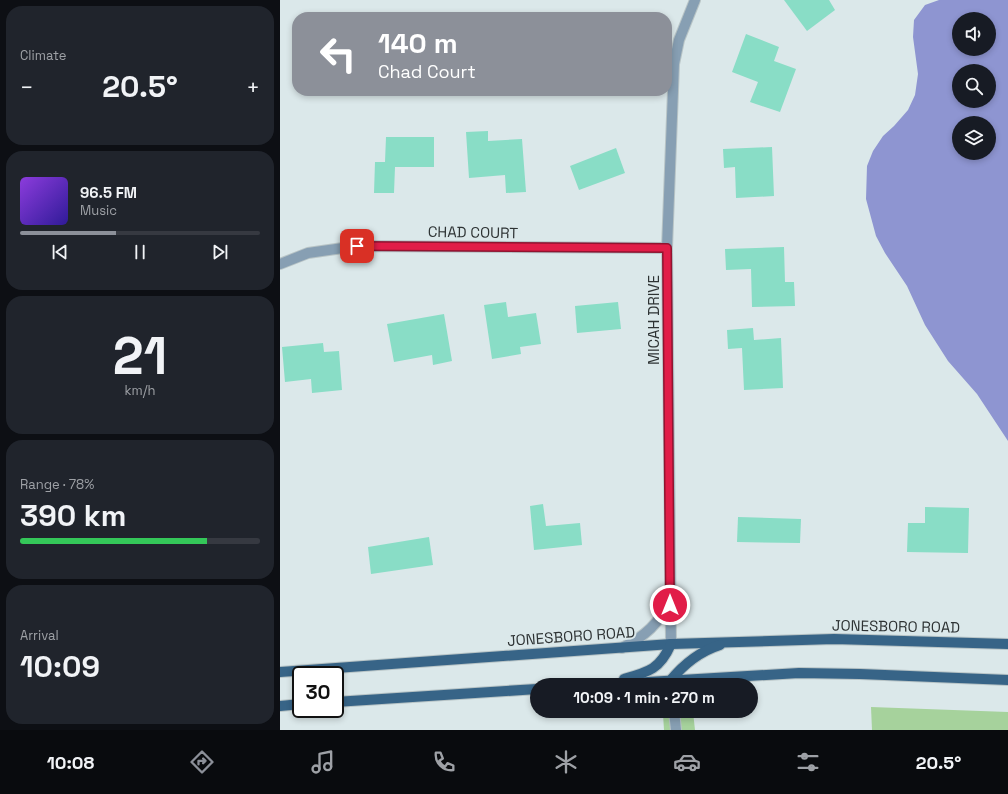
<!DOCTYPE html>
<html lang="en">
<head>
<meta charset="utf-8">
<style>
  :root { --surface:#171b24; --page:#20242c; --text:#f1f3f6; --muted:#9ea1a6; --line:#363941; --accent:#8c9099 }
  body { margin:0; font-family:"Space Grotesk",sans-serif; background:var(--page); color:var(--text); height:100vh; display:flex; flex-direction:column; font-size:15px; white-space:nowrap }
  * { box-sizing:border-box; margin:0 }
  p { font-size:13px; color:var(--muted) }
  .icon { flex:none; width:22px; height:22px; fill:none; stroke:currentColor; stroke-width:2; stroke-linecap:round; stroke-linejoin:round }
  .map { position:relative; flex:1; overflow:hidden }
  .details { display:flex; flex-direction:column; gap:6px; padding:6px; background:#0d0f14; width:280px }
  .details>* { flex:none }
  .top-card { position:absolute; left:12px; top:12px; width:380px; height:84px; border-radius:16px; box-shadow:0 2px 6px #0003; background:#8c9099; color:#fff; overflow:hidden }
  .tools { position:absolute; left:672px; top:12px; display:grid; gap:8px }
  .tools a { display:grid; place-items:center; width:44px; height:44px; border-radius:50%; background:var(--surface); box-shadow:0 2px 6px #0003; font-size:20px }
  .speed { position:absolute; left:12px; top:666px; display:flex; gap:8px; font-size:20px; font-weight:700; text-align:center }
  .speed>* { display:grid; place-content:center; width:52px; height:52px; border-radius:50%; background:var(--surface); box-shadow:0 2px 6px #0003; line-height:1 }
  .speed .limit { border:2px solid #111; border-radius:6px; background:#fff; color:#111 }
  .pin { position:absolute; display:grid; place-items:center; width:34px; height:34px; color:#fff; margin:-17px; border-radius:8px; box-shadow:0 2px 6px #0006 }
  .me { position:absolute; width:44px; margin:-22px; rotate:0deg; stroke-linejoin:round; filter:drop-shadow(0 0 3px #0008) }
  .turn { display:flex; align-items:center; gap:14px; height:84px; padding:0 20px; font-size:18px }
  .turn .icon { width:52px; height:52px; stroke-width:2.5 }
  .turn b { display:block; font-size:28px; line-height:34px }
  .big { font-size:30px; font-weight:700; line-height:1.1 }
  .details .card { flex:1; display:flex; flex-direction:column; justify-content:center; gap:6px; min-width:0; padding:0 14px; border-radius:16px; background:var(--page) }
  .details .dial { align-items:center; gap:0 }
  .dial b { font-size:52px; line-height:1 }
  .song { display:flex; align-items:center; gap:12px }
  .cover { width:48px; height:48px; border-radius:6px; background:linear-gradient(135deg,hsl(270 70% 55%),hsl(250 70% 35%)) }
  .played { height:4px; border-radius:2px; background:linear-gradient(90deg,var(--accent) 40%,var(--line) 40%) }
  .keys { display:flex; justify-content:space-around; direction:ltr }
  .heat { display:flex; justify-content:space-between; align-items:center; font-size:22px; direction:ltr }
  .charge { height:6px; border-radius:3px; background:linear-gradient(90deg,#34c759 78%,var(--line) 0) }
  .trip { position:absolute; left:250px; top:678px; width:228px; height:40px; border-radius:20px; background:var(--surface); box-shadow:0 2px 6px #0003; font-weight:700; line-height:40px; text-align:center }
  .dock { display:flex; height:64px; justify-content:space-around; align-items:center; background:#090b0e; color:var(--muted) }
  .dock .icon { width:28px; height:28px }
  .dock .on { color:var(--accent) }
  .dock b { font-size:18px; color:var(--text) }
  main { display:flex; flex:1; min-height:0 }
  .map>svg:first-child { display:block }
  .green { fill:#a6d29c }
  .water { fill:#8e95d1; fill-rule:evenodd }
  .building { fill:#89ddc6 }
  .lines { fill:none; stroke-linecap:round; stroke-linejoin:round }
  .street-casing { stroke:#b8c4c6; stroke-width:12 }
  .primary-casing { stroke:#b8c4c6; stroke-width:12 }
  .street { stroke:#879fb3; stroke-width:10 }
  .primary { stroke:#376487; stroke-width:10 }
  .route-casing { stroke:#92132f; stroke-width:10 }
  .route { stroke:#e11d48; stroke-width:7 }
  .labels { text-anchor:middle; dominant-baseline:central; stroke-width:4; stroke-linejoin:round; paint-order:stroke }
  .street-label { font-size:15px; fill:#2e3334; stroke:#dbe8ea }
</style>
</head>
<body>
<main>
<section class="details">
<div class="card"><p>Climate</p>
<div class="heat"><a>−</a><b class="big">20.5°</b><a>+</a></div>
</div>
<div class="card">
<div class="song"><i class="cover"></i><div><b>96.5 FM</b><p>Music</p></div></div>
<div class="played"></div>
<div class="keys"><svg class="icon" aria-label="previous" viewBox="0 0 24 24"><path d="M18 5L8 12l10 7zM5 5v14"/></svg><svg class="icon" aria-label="pause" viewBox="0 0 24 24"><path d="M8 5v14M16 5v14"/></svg><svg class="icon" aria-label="next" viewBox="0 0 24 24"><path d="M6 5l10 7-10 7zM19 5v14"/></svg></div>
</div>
<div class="card dial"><b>21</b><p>km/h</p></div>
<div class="card"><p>Range · 78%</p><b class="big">390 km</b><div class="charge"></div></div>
<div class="card"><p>Arrival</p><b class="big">10:09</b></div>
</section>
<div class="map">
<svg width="728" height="730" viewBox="0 0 728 730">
  <rect width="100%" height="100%" fill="#dbe8ea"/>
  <g class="green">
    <path d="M 591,707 L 728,712 L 728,730 L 592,730 Z"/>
    <path d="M 413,712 L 415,730 L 384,730 L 383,714 Z"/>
  </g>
  <path class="water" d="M 659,0 L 728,0 L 728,441 L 697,394 L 668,361 L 645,325 L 627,286 L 605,253 L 596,236 L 586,199 L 587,166 L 593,151 L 603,136 L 614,126 L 628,110 L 635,95 L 638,74 L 633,37 L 634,20 L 645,5 ZM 679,19 L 709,19 L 709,49 L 679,49 ZM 679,71 L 709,71 L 709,101 L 679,101 ZM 679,123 L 709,123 L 709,153 L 679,153 Z"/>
  <g class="building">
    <path d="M 504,0 L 549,0 L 555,10 L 527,31 Z"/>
    <path d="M 466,34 L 499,47 L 494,61 L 516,69 L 500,112 L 470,102 L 478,82 L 452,72 Z"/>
    <path d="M 208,131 L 208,141 L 242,139 L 246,192 L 226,193 L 225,175 L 189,178 L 186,132 Z"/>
    <path d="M 106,137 L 154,137 L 154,167 L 115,167 L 114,193 L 94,193 L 95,162 L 105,162 Z"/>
    <path d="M 492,147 L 494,196 L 456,198 L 455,167 L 444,168 L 443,149 Z"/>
    <path d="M 336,148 L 345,173 L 299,190 L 290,166 Z"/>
    <path d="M 504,247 L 505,282 L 514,282 L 515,306 L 472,307 L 471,269 L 446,270 L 445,249 Z"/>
    <path d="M 226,302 L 228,317 L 256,313 L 261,344 L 240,347 L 241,354 L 212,359 L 204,305 Z"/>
    <path d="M 338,302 L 341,329 L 297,333 L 295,306 Z"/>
    <path d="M 164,314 L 172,361 L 153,365 L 152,355 L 114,362 L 107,324 Z"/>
    <path d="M 473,328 L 474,340 L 501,338 L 503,388 L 464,390 L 462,348 L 448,349 L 447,330 Z"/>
    <path d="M 43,343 L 44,352 L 59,351 L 62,390 L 32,393 L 31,379 L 5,382 L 2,347 Z"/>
    <path d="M 263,504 L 266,526 L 300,523 L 302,545 L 254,550 L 250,506 Z"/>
    <path d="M 645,507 L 689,508 L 688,553 L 627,552 L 628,523 L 645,523 Z"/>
    <path d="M 458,517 L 521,519 L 520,543 L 457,542 Z"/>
    <path d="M 149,537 L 153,565 L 91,574 L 88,547 Z"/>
  </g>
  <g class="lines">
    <defs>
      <g id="street">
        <path d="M 0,264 L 28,253 L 77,246 L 387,248"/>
        <path d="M 391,644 L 387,248 L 394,64 L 399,40 L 415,0"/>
        <path d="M 342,648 C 363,637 382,623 388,599"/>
        <path d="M 394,711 L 396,730"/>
      </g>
      <g id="primary">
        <path d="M 0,672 L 391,644 L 554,639 L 728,644"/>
        <path d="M 344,679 C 369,672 380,669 391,644"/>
        <path d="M 390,681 C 403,665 421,651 440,645"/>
        <path d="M 318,685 L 519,673 L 580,674 L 728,680"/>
        <path d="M 55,702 L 257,689"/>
        <path d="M 0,706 L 21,704"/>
      </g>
    </defs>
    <use href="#street" class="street-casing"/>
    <use href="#primary" class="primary-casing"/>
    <use href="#street" class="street"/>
    <use href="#primary" class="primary"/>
  </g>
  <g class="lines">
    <defs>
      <path id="route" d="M 77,246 L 387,248 L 390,605"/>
    </defs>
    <use href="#route" class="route-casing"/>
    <use href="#route" class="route"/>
  </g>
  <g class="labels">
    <g class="street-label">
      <text transform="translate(193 232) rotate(1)">CHAD COURT</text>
      <text transform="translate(373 320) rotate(-90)">MICAH DRIVE</text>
      <text transform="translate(616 626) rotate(1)">JONESBORO ROAD</text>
      <text transform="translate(291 636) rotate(-4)">JONESBORO ROAD</text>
    </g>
  </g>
</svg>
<div class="tools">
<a><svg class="icon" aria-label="sound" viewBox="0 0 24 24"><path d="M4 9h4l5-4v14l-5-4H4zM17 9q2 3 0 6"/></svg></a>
<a><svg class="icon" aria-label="search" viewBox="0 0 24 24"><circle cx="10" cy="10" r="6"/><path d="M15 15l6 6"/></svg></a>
<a><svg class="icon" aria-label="layers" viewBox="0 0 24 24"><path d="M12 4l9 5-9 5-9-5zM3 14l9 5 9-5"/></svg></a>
</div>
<div class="speed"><div class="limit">30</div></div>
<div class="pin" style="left:77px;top:246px;background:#d93025"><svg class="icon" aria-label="arrive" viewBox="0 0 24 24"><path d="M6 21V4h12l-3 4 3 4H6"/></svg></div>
<svg class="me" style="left:390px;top:605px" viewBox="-20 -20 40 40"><circle r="17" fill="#e11d48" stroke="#fff" stroke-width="3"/><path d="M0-11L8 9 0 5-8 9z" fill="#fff"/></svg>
<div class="trip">10:09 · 1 min · 270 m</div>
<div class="top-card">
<div class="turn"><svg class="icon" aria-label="left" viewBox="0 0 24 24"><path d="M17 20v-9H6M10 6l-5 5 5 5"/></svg><div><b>140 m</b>Chad Court</div></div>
</div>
</div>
</main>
<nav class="dock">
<b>10:08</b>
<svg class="icon on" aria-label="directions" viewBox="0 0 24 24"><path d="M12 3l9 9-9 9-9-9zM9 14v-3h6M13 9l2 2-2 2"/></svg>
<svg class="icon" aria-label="music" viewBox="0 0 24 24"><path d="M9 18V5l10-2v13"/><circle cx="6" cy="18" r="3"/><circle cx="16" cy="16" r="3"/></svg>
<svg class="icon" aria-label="phone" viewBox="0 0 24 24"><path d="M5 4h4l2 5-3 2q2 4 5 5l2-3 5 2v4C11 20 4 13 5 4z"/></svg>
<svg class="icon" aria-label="climate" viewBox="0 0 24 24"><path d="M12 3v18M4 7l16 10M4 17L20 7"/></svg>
<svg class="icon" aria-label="car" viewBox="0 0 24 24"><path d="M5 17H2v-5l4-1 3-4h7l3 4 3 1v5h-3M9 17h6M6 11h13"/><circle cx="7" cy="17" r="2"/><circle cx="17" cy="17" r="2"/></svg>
<svg class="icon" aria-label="filters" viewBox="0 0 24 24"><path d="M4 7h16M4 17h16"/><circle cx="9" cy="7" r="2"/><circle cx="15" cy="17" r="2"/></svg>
<b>20.5°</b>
</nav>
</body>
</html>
